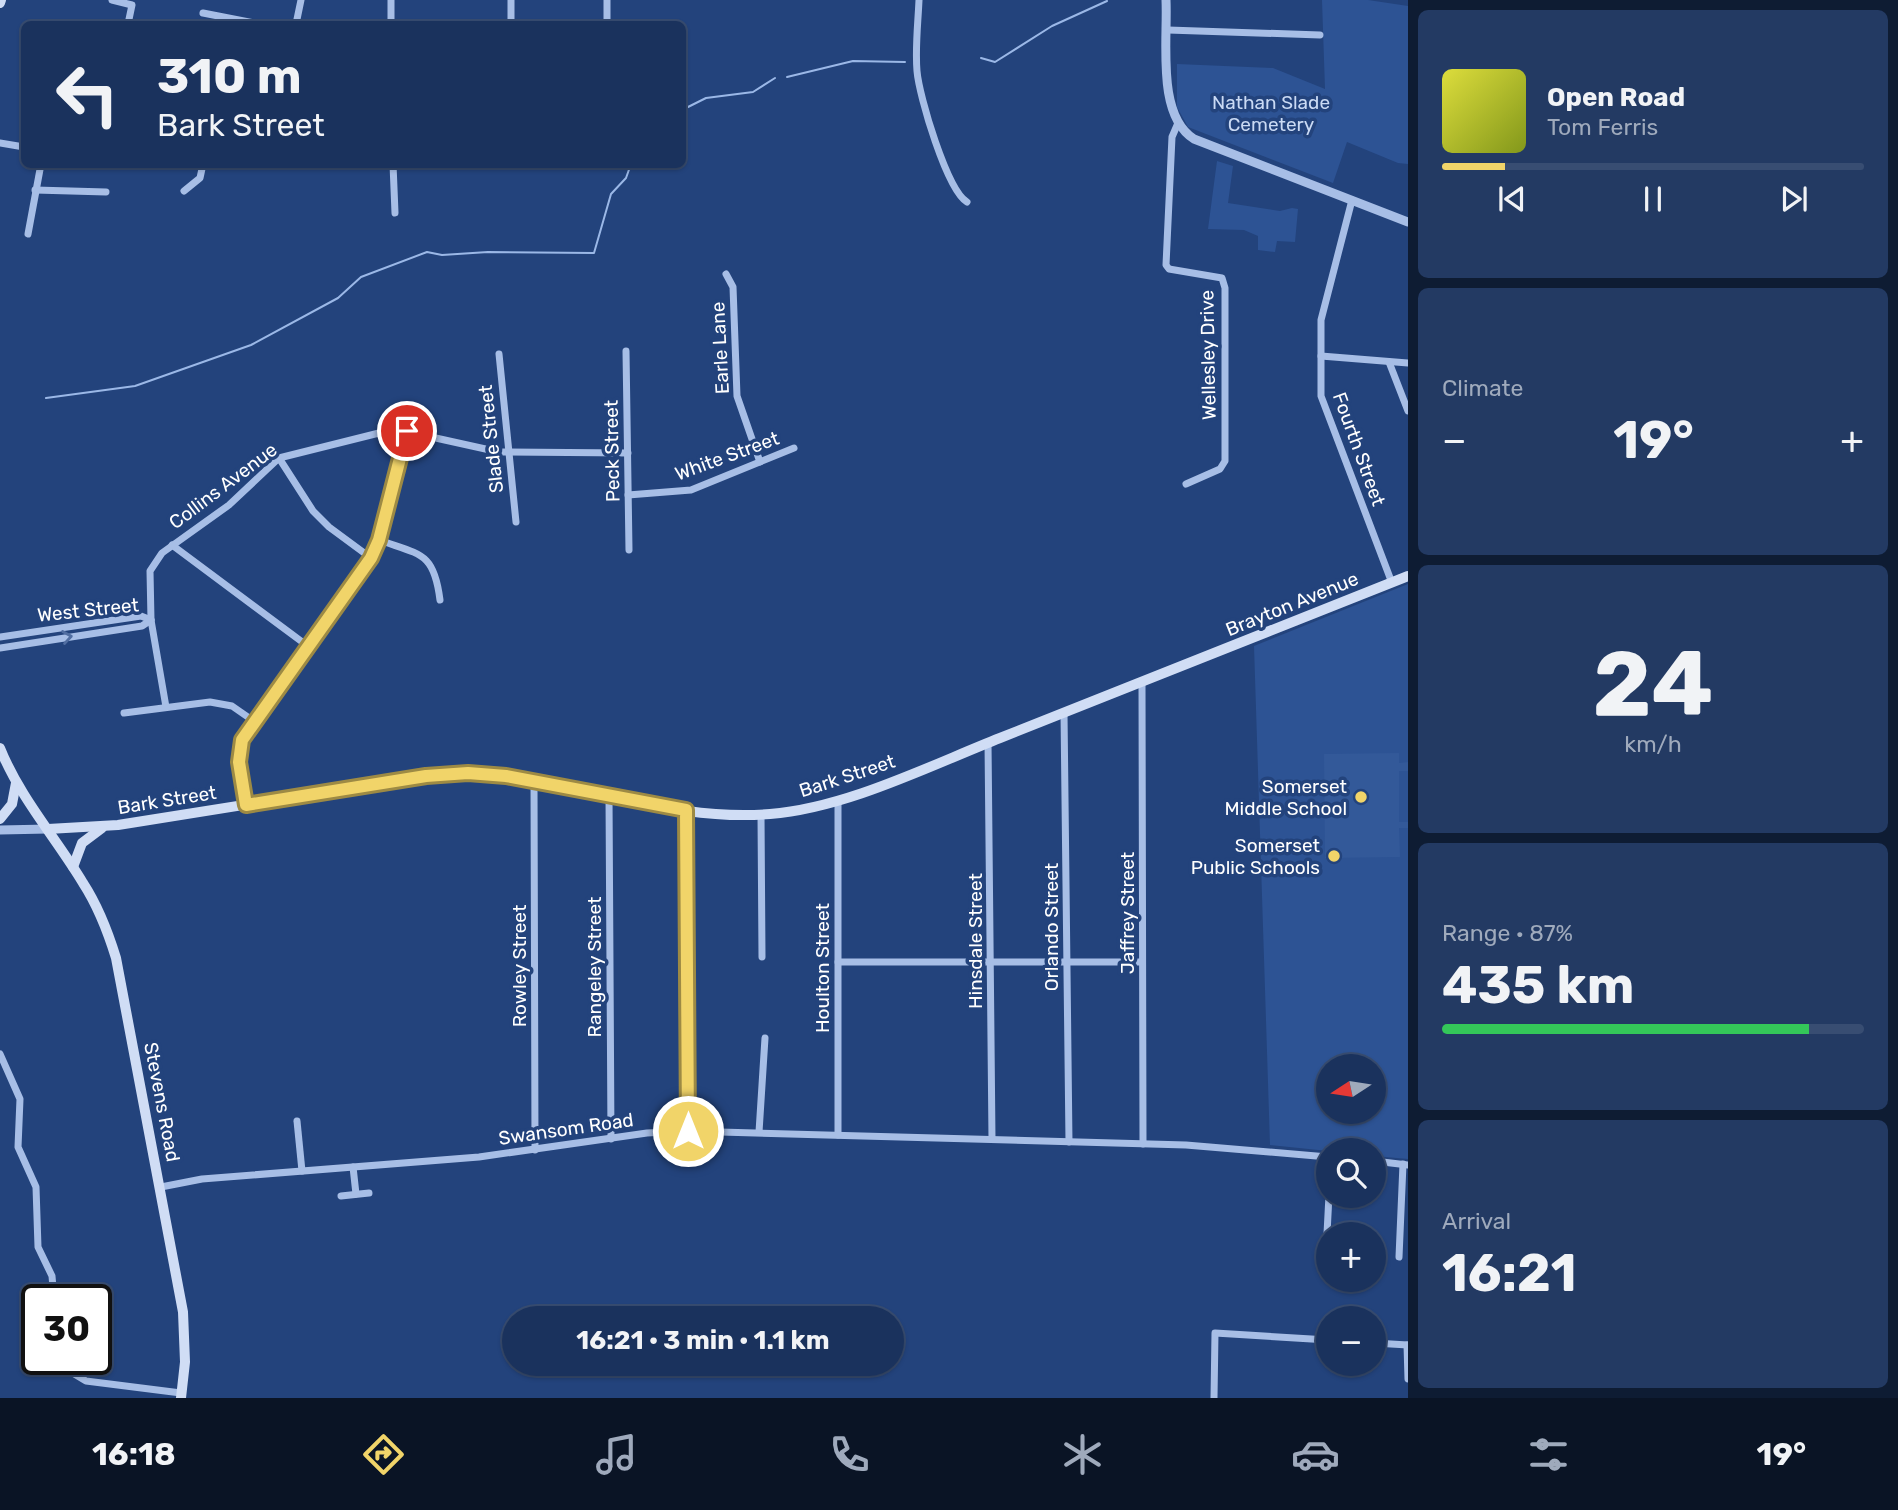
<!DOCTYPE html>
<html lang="en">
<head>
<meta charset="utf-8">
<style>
  :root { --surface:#1a325d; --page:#233a63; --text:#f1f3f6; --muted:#9faabc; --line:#384d72; --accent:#f1d469 }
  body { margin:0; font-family:Rubik,sans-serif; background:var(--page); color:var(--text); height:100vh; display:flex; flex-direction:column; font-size:26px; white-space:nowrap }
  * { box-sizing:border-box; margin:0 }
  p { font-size:23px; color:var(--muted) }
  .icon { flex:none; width:38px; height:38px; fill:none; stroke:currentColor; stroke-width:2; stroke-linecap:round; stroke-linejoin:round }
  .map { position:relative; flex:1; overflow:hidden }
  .drawer { display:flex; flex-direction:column; gap:10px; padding:10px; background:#0e1c33; width:490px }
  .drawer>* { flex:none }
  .guide { position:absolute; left:21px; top:21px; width:665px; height:147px; border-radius:10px; box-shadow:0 2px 5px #0004,0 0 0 2px var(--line); background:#1a325d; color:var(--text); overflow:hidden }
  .needle { width:46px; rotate:258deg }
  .fabs { position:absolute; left:1316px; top:1054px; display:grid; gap:14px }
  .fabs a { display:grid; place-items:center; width:70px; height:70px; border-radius:50%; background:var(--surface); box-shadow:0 2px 5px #0004,0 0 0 2px var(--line); font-size:35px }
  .speed { position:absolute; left:21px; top:1284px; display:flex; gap:14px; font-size:35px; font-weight:700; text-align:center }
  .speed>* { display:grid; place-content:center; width:91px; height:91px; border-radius:50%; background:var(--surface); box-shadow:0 2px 5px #0004,0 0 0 2px var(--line); line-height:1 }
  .speed .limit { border:4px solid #111; border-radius:10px; background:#fff; color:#111 }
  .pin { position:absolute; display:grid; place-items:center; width:60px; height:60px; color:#fff; margin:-30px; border:4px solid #fff; border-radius:50%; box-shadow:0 2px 7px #0007 }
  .me { position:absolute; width:77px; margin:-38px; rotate:0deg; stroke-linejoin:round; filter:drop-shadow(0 0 5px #0008) }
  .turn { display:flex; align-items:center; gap:24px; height:147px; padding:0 21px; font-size:32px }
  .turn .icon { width:91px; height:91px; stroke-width:2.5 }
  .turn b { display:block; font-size:49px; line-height:60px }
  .big { font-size:52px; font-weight:700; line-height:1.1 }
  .drawer .card { flex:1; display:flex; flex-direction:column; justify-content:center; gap:10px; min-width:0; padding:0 24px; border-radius:10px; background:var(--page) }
  .drawer .dial { align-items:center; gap:0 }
  .dial b { font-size:91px; line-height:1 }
  .song { display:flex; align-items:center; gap:21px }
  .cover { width:84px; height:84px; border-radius:10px; background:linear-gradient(135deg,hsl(60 70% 55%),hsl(70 70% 35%)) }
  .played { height:7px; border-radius:4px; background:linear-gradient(90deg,var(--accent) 15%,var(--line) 15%) }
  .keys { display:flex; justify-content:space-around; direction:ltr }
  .heat { display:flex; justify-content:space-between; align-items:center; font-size:38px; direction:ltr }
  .charge { height:10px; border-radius:5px; background:linear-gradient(90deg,#34c759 87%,var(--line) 0) }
  .trip { position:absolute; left:502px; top:1306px; width:402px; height:70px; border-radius:35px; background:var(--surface); box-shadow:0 2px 5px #0004,0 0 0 2px var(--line); font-weight:700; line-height:70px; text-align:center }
  .tabs { display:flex; height:112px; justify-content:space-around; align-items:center; background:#0a1425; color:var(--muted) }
  .tabs .icon { width:49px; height:49px }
  .tabs .on { color:var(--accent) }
  .tabs b { font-size:32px; color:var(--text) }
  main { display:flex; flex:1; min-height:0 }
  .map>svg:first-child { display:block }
  .green { fill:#2d5394; fill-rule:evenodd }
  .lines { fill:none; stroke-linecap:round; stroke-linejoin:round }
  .stream { stroke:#9bb8e7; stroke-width:2 }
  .building { fill:#335999 }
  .minor { stroke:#a7bee6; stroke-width:7 }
  .tertiary { stroke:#a7bee6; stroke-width:9 }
  .secondary { stroke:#d0ddf5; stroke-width:10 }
  .oneway { stroke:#516ea1 }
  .route-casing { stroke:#9d8a44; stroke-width:18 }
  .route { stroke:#f1d469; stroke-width:12 }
  .poi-dot { fill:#f1d469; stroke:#23437c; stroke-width:2.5 }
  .labels { text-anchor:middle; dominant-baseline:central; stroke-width:7; stroke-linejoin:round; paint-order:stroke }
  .park-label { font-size:19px; fill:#cadaf4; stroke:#23437c }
  .street-label { font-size:19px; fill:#fff; stroke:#23437c }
  .poi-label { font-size:19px; fill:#fff; stroke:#23437c; text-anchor:end }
</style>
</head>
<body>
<main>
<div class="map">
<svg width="1408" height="1398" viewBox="0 0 1408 1398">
  <rect width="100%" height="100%" fill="#23437c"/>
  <g class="green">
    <path d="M 1322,0 L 1368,0 L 1408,6 L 1408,164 L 1398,163 L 1347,142 L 1333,183 L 1188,127 L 1177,107 L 1177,64 L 1273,68 L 1325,89 Z"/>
    <path d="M 1217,161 L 1233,166 L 1228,203 L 1280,211 L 1292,208 L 1298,209 L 1295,242 L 1277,241 L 1275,252 L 1258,250 L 1258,236 L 1244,230 L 1208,229 Z"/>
    <path d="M 1408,584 L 1408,1159 L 1374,1156 L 1374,1150 L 1328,1151 L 1270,1145 L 1254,646 ZM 1328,1066 L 1374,1066 L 1374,1111 L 1328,1111 Z"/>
  </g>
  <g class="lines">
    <g class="stream">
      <path d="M 981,58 L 995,62 L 1052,26 L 1107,1"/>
      <path d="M 787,77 L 853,61 L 905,62"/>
      <path d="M 682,110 L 706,98 L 753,92 L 775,78"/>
      <path d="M 46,398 L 135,386 L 251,345 L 338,298 L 361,277 L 427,252 L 442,255 L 488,252 L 594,253 L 611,194 L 626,178 L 631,164"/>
    </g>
  </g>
  <path class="building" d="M 1399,753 L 1399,763 L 1408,762 L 1408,771 L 1399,771 L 1399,822 L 1408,822 L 1408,828 L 1399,828 L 1400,857 L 1325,858 L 1324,754 Z"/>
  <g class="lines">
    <g class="minor">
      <path d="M 112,0 L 132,5 L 128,24"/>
      <path d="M 391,0 L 391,24"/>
      <path d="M 511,0 L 511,24"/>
      <path d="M 607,0 L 607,24"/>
      <path d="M 919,0 C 918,23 915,48 917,71 C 919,96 947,190 967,202"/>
      <path d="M 203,13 L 259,24"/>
      <path d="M 296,24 L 301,0"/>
      <path d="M 1168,30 L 1320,35"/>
      <path d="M 1178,123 L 1172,137 L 1166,265 L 1169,269 L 1222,278 L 1225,288 L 1225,461 L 1220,469 L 1186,484"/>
      <path d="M 0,143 L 24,147"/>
      <path d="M 393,164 L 395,213"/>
      <path d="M 287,165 L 287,164"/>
      <path d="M 35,190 L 106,192"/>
      <path d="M 184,191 L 200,178 L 203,164"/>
      <path d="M 1352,200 L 1321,320 L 1321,396 L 1392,583"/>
      <path d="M 28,234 L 41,164"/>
      <path d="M 726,274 L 733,287 L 737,396 L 760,462"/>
      <path d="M 626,351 L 629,550"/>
      <path d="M 499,354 L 516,522"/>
      <path d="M 1321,356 L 1408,363"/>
      <path d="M 1389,362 L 1408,411"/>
      <path d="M 279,458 L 313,511 L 329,527 L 371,558"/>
      <path d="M 628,495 L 691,490 L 794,448"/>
      <path d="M 379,540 C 421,555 434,552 440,600"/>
      <path d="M 172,545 L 309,647"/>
      <path d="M 0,637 L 141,616 L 151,620"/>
      <path d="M 0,648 L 142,626 L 151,620"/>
      <path d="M 1142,683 L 1143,1144"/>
      <path d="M 166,707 L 151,620 L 150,571 L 162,553 L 229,505 L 279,458 L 395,429 L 499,452 L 628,453"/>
      <path d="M 124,713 L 210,702 L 232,706 L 255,722"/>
      <path d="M 1064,713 L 1069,1142"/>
      <path d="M 988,742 L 992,1139"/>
      <path d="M 534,781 L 535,1150"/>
      <path d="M 609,796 L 611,1139"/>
      <path d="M 838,801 L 838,1135"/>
      <path d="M 246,805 L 239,762 L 242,740 L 371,558 L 379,540 L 407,431"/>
      <path d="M 686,810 L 688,1131"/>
      <path d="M 761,815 L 762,957"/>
      <path d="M 838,962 L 1142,962"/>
      <path d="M 0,1054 L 20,1099 L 18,1147 L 36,1187 L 38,1247 L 52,1276 L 54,1300"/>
      <path d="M 297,1121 L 302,1171"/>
      <path d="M 759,1132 L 765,1038"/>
      <path d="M 1374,1161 L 1408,1165"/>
      <path d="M 353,1167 L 356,1194"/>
      <path d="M 161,1187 L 202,1179 L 479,1157 L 647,1133 L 685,1131 L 1186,1145 L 1328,1157"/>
      <path d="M 341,1196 L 369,1193"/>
      <path d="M 1326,1253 L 1329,1195"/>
      <path d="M 1399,1257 L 1403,1164"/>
      <path d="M 1374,1343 L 1408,1345"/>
      <path d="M 1407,1345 L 1408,1379"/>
      <path d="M 62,1360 L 71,1372 L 86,1381 L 181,1393"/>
      <path d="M 1214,1398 L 1215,1333 L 1328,1340"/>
    </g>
    <g class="tertiary">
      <path d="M 1166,0 C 1168,40 1156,115 1194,139 L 1408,222"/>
      <path d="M 0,830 L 48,829"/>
    </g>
    <g class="secondary">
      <path d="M 0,3 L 1,0"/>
      <path d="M 0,748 C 20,798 56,838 83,883 C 98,906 108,932 116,958 L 183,1312 L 185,1362 L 181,1398"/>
      <path d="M 0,819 L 12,804 L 16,783"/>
      <path d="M 48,829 L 118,825 L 426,776 C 542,763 654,824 770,814 C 846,808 929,766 1000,738 C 1136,684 1272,630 1408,576"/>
      <path d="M 73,867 L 82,843 L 102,828"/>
    </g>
  </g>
  <defs><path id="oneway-chevron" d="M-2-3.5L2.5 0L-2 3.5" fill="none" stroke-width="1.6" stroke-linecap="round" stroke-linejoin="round" transform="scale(1.75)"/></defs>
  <use class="oneway" href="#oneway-chevron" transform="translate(67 637) rotate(-9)"/>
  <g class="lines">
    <defs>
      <path id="route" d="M 407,431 L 379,540 L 371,558 L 242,740 L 239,762 L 246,805 L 426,776 L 468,773 L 506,776 L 686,810 L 688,1131"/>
    </defs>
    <use href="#route" class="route-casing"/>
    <use href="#route" class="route"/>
  </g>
  <g class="poi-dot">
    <circle cx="1361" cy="797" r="7"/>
    <circle cx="1334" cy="856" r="7"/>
  </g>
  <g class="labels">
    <g class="park-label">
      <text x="1271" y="102">Nathan Slade<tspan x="1271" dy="22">Cemetery</tspan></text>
    </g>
    <g class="street-label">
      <text transform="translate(720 348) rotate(-93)">Earle Lane</text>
      <text transform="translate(1208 355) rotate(-91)">Wellesley Drive</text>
      <text transform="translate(491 439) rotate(-96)">Slade Street</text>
      <text transform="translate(1359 449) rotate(70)">Fourth Street</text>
      <text transform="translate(612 451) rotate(-91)">Peck Street</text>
      <text transform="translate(727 456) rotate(-20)">White Street</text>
      <text transform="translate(223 486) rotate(-37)">Collins Avenue</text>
      <text transform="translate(1292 604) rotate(-22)">Brayton Avenue</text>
      <text transform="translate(88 610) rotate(-6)">West Street</text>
      <text transform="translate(847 776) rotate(-18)">Bark Street</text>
      <text transform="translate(167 800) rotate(-9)">Bark Street</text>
      <text transform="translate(1127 913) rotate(-90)">Jaffrey Street</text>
      <text transform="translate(1051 927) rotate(-90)">Orlando Street</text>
      <text transform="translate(975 941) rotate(-90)">Hinsdale Street</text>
      <text transform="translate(519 966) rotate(-90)">Rowley Street</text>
      <text transform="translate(594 967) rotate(-90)">Rangeley Street</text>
      <text transform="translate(822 968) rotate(-90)">Houlton Street</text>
      <text transform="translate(162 1102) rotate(79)">Stevens Road</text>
      <text transform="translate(566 1129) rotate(-8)">Swansom Road</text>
    </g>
    <g class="poi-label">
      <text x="1347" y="786">Somerset<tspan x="1347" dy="22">Middle School</tspan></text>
      <text x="1320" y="845">Somerset<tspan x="1320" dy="22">Public Schools</tspan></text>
    </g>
  </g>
</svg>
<div class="fabs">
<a><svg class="needle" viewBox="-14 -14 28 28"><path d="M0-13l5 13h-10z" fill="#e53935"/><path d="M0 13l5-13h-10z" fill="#9faabc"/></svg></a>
<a><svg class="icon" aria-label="search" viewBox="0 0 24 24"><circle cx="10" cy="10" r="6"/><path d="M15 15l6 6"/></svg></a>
<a>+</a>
<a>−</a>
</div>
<div class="speed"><div class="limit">30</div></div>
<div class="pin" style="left:407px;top:431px;background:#d93025"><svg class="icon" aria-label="arrive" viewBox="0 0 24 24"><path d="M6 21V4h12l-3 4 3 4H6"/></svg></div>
<svg class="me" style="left:688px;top:1131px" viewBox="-20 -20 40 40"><circle r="17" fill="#f1d469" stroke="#fff" stroke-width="3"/><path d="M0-11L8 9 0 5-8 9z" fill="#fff"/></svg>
<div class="trip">16:21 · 3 min · 1.1 km</div>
<div class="guide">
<div class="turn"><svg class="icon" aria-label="left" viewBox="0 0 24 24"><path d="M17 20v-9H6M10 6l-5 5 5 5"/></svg><div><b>310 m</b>Bark Street</div></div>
</div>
</div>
<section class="drawer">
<div class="card">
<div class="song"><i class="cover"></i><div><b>Open Road</b><p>Tom Ferris</p></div></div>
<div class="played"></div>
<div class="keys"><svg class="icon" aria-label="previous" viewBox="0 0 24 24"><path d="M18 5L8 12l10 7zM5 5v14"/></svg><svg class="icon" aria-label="pause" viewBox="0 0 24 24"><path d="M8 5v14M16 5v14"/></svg><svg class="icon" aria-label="next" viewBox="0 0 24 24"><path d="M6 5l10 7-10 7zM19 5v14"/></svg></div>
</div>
<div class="card"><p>Climate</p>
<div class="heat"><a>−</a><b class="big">19°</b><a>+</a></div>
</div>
<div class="card dial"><b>24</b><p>km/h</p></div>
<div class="card"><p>Range · 87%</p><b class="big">435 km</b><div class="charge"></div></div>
<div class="card"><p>Arrival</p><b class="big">16:21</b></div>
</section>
</main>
<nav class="tabs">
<b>16:18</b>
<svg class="icon on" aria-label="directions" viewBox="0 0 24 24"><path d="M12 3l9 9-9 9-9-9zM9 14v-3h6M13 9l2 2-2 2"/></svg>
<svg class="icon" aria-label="music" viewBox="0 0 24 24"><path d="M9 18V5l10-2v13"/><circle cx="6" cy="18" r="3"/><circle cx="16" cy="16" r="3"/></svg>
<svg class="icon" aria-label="phone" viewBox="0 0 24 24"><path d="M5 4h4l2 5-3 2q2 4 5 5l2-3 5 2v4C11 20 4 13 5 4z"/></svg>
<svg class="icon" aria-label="climate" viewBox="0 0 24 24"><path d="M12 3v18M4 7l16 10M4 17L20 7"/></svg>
<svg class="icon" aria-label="car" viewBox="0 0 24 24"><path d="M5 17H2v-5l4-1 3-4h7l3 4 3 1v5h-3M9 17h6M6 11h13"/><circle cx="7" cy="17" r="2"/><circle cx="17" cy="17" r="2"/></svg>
<svg class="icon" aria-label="filters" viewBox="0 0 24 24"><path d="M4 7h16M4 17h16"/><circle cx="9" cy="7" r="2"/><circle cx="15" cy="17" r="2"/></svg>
<b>19°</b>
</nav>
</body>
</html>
